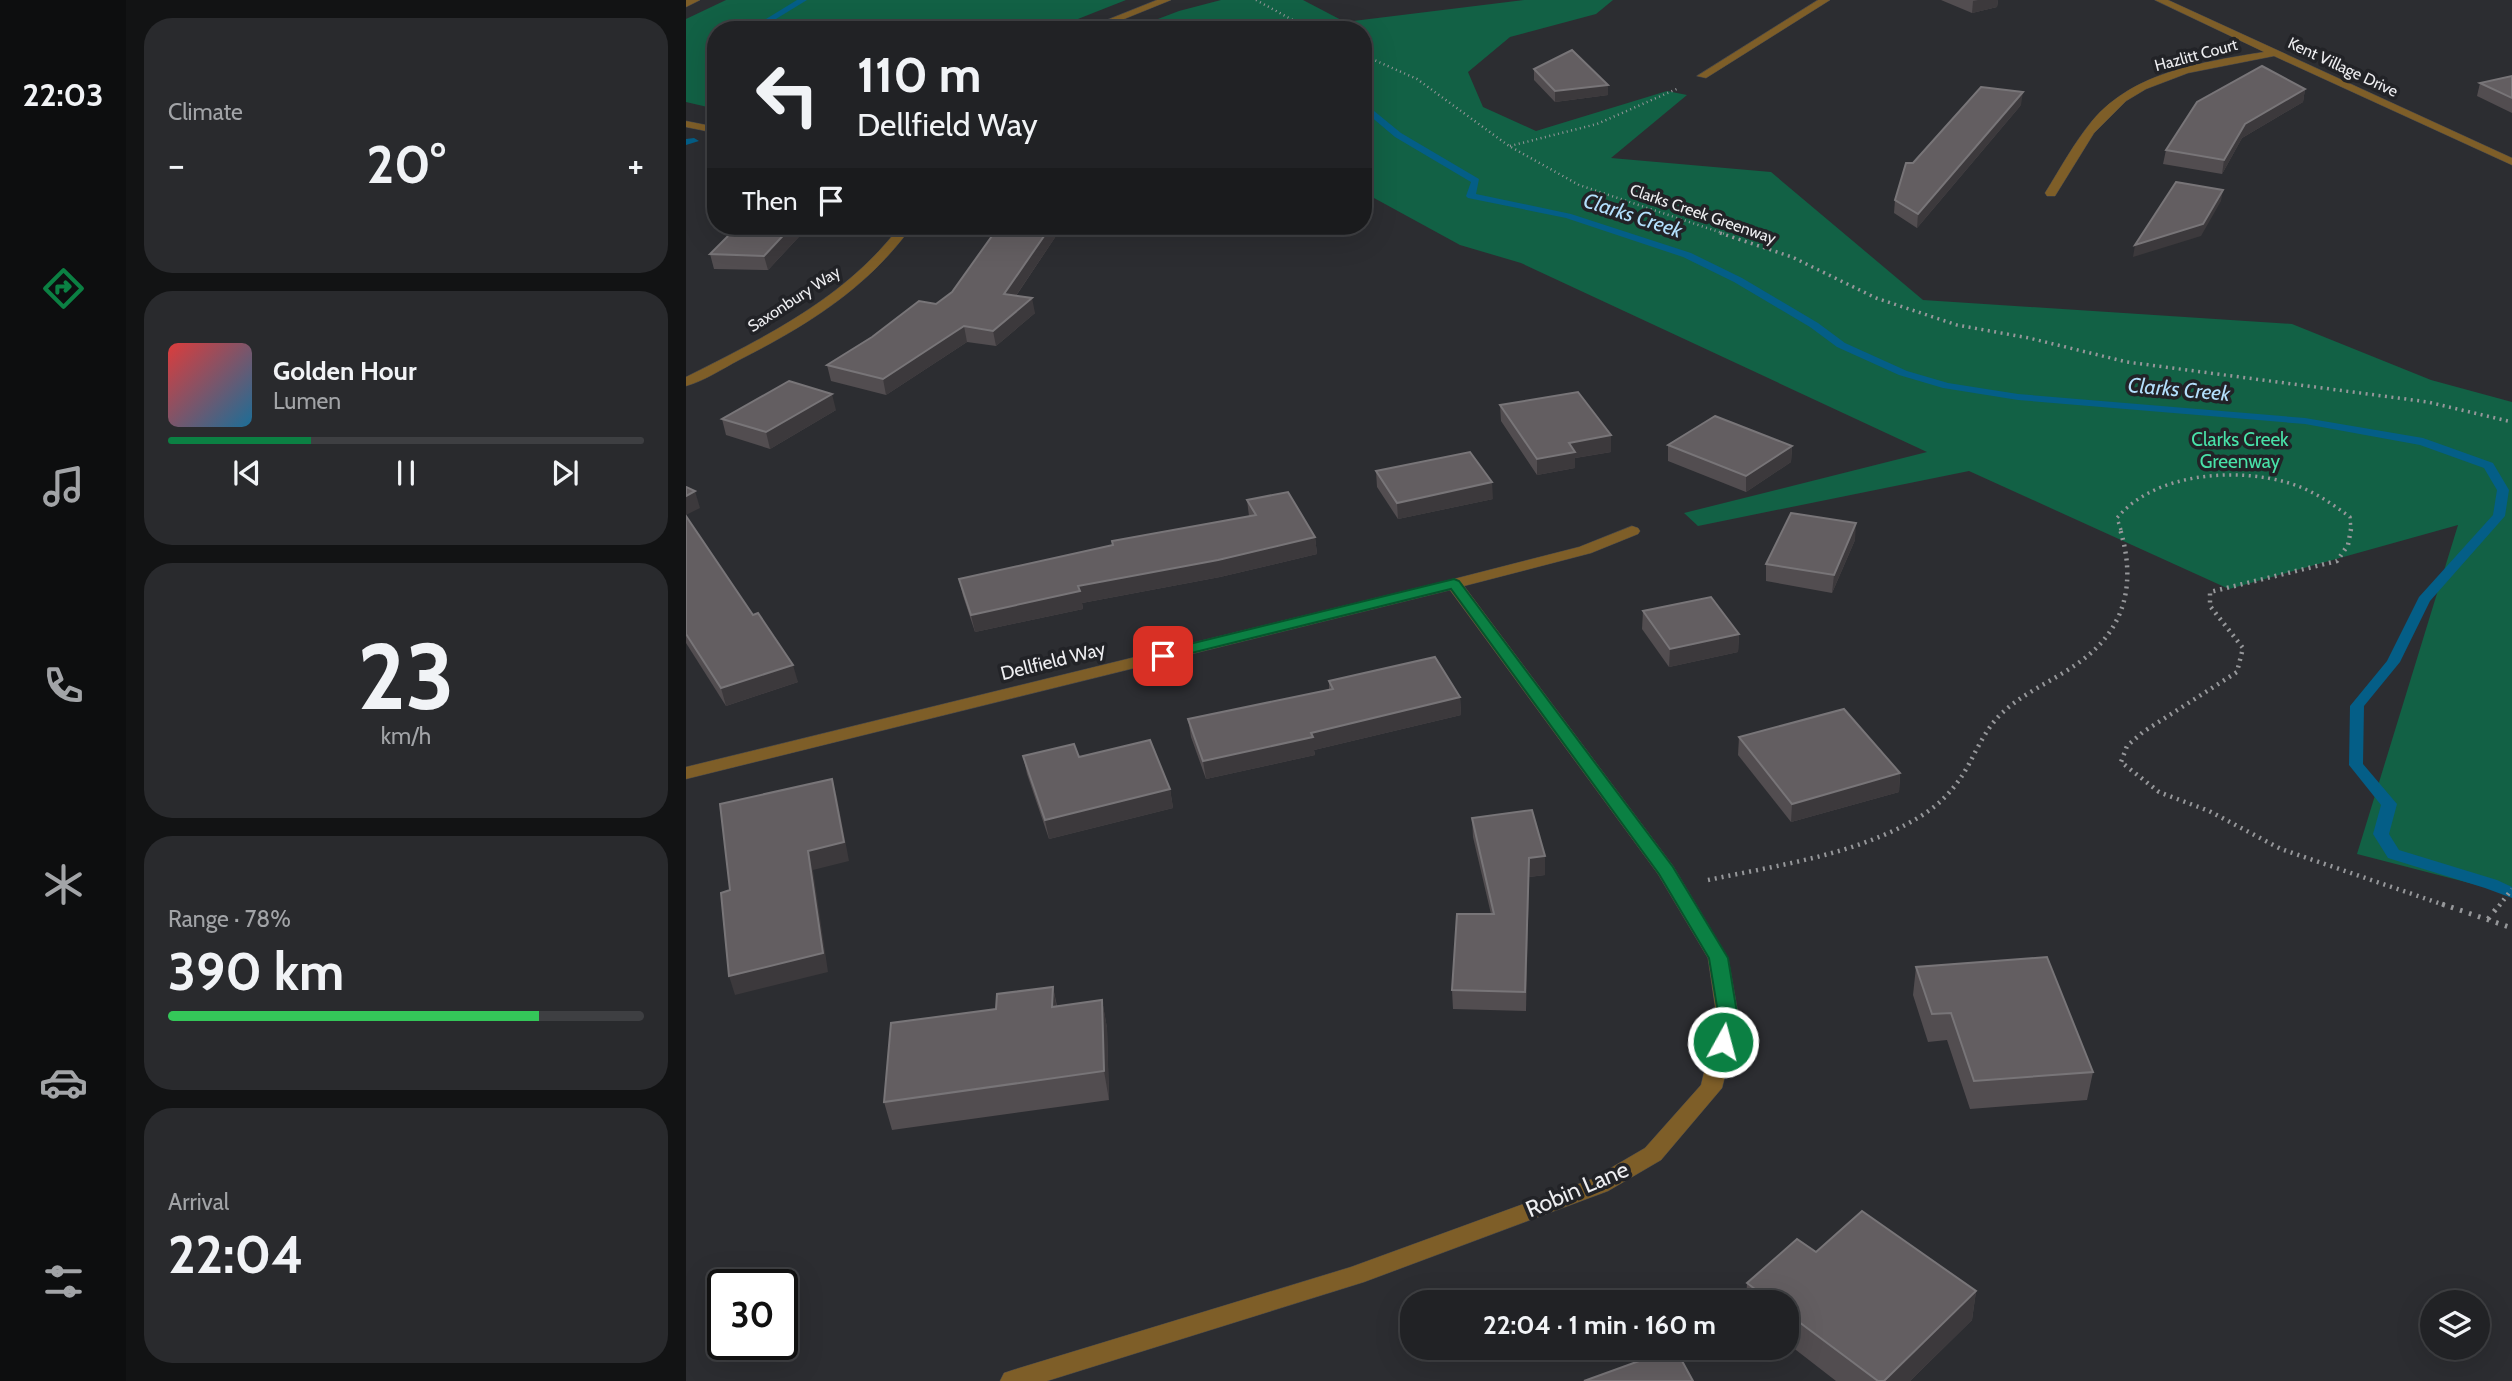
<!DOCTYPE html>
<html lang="en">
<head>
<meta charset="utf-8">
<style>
  :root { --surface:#212225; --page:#292a2d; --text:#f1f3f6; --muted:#a2a4a7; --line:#3e3f42; --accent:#0b8043 }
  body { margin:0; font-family:Cabin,sans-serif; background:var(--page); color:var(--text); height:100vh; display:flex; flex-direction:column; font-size:26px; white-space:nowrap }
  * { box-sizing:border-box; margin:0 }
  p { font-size:23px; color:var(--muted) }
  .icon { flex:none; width:38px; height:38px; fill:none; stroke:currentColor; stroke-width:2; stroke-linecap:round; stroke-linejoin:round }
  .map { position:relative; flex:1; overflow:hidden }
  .side { display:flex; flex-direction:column; gap:18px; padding:18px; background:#121314; width:560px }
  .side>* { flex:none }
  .hud { position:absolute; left:21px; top:21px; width:665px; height:214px; border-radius:28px; box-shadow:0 7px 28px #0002,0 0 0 2px var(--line); background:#212225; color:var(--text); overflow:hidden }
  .controls { position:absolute; left:1734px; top:1290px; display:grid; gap:14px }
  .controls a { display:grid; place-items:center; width:70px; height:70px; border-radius:50%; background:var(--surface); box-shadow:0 7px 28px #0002,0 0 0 2px var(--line); font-size:35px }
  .speed { position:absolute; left:21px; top:1269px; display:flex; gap:14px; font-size:35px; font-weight:700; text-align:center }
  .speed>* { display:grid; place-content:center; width:91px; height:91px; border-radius:50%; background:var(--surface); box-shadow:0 7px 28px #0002,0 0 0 2px var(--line); line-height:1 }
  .speed .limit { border:4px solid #111; border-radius:10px; background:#fff; color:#111 }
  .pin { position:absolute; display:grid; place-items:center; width:60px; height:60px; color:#fff; margin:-30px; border-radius:14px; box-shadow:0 4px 10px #0006 }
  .me { position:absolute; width:77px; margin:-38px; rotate:7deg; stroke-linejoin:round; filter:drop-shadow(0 0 5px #0008) }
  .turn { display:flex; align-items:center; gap:24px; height:147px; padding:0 35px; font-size:32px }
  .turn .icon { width:91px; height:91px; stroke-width:2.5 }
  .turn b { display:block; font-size:49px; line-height:60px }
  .then { display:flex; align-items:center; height:66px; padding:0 35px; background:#0003; gap:14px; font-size:26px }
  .big { font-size:52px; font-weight:700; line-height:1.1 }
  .side .widget { flex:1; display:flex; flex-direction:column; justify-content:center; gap:10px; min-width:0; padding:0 24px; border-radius:28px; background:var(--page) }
  .side .dial { align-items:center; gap:0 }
  .dial b { font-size:91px; line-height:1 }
  .song { display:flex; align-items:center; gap:21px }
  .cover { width:84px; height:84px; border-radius:10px; background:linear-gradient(135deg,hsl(0 70% 55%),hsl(200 70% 35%)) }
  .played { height:7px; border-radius:4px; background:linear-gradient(90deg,var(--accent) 30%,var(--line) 30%) }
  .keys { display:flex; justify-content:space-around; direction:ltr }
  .heat { display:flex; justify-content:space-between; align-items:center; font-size:38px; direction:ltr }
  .charge { height:10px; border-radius:5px; background:linear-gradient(90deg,#34c759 78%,var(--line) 0) }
  .trip { position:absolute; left:714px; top:1290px; width:399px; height:70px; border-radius:28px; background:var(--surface); box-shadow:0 7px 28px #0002,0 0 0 2px var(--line); font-weight:700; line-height:70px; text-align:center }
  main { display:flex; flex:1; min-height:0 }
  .dock { display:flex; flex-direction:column; width:126px; justify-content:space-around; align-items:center; background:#0d0e0f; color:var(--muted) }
  .dock .icon { width:49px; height:49px }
  .dock .active { color:var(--accent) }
  .dock b { font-size:32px; color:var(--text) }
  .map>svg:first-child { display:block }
  .green { fill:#126145 }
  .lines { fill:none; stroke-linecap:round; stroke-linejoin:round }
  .stream { fill:#045e87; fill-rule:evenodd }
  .street-casing { stroke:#47484c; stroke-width:1 }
  .path-far3 { stroke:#96979a; stroke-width:2.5; stroke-dasharray:1 3.5; stroke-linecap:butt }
  .path-far2 { stroke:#96979a; stroke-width:3.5; stroke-dasharray:2 4.5; stroke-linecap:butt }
  .path-far1 { stroke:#96979a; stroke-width:4.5; stroke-dasharray:2 5; stroke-linecap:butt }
  .path { stroke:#96979a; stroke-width:5; stroke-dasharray:2.5 7; stroke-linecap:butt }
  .street { fill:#7e5e28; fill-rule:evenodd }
  .wall { fill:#524d50 }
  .shaded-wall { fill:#3c393c }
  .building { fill:#635e61; stroke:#787578; stroke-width:2 }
  .route { fill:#0b8043; stroke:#07532c; stroke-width:2 }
  .labels { text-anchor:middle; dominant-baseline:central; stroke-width:7; stroke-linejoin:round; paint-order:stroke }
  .far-street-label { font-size:16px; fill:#eeeef1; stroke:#222327 }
  .park-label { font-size:19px; fill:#48e2a8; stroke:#222327 }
  .street-label { font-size:19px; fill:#eeeef1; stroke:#222327 }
  .water-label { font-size:21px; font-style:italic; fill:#b3dffc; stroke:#222327 }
  .near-street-label { font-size:23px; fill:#eeeef1; stroke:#222327 }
</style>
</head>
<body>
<main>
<nav class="dock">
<b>22:03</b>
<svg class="icon active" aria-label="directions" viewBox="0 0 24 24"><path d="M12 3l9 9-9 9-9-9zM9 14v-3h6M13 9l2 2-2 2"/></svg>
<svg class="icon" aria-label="music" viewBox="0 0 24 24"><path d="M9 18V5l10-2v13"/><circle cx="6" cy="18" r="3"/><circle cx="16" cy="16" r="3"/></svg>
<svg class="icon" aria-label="phone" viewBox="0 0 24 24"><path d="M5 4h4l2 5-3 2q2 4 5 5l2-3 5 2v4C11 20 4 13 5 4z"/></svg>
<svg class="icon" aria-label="climate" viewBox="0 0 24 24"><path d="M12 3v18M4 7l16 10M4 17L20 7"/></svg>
<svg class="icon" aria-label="car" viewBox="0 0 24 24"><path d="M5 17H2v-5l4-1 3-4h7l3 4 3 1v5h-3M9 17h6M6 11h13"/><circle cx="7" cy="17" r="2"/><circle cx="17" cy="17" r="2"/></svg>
<svg class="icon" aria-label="filters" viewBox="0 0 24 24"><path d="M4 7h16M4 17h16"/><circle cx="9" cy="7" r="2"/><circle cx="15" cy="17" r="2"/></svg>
</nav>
<section class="side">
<div class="widget"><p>Climate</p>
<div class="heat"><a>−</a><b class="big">20°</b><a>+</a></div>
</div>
<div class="widget">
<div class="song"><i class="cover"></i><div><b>Golden Hour</b><p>Lumen</p></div></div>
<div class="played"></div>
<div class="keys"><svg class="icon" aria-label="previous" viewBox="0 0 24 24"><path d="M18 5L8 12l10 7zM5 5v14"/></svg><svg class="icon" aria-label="pause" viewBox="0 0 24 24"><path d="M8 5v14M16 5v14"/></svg><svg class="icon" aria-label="next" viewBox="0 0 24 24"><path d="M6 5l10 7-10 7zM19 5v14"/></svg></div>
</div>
<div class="widget dial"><b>23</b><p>km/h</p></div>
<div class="widget"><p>Range · 78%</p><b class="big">390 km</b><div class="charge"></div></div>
<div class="widget"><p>Arrival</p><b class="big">22:04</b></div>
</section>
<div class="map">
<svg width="1826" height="1381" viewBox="0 0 1826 1381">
  <rect width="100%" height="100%" fill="#2c2d31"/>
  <g class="green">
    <path d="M 40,0 L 440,0 L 364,30 L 30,30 L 30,109 L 0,102 L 0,19 Z"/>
    <path d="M 535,0 L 617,0 L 659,22 L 838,0 L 927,0 L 910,14 L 824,37 L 782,72 L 797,107 L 850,131 L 981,91 L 1001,95 L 925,158 L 1085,172 L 1237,300 L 1606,324 L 1745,380 L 1826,402 L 1826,894 L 1671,854 L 1772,525 L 1543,589 L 1283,471 L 1012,526 L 998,513 L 1241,452 L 835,263 L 774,245 L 677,192 L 677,30 L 443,30 L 493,11 Z"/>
  </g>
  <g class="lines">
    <g class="stream">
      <path d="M 111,0 L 121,0 L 72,30 L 62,30 Z"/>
      <path d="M 677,102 L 715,133 L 793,179 L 790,194 L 885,214 L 1005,253 L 1056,278 L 1132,323 L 1159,343 L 1221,371 L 1262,383 L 1332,394 L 1619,418 L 1737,438 L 1807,463 L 1823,490 L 1819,516 L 1744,601 L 1714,662 L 1678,706 L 1677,764 L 1711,804 L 1703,834 L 1713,850 L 1811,880 L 1826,887 L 1826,898 L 1799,888 L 1702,858 L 1687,834 L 1695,805 L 1663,765 L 1664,706 L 1701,661 L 1733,597 L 1807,515 L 1811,490 L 1798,468 L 1734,445 L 1619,424 L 1332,400 L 1257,388 L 1213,375 L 1151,347 L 1124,327 L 1048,282 L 997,257 L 880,218 L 782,198 L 780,196 L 785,182 L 709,137 L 677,110 Z"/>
      <path d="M 0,139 L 8,138 L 13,141 L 0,145 Z"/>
    </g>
    <defs>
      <g id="street">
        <path d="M 0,0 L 14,0 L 0,7 Z"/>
        <path d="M 471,0 L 485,0 L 411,30 L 396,30 Z"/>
        <path d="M 1132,0 L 1144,0 L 1020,78 L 1011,76 Z"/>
        <path d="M 1469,0 L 1482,0 L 1826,158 L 1826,165 L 1588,56 L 1502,73 L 1460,89 L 1440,101 L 1408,133 L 1369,196 L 1361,196 L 1359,193 C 1374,169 1388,143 1406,121 C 1448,71 1518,62 1578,52 Z"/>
        <path d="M 0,121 L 30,127 L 30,133 L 0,127 Z"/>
        <path d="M 214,226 L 226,226 C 182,288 120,326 53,360 C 36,369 18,381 0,386 L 0,377 C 79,337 160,298 214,226 Z"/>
        <path d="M 946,526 L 952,528 L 954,531 L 952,534 L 905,553 L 778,586 L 987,866 L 1042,958 L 1053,1019 L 1036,1088 L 975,1160 L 922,1191 L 678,1282 L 361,1381 L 314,1381 L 318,1373 L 327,1370 L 665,1267 L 906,1179 L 959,1148 L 1015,1085 L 1031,1019 L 1022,958 L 972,874 L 764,590 L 0,779 L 0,767 L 764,580 L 893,547 Z"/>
      </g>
    </defs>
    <use href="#street" class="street-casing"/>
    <g class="path-far3">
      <path d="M 570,0 L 625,30"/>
      <path d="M 677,55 L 731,79 L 823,146 L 893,185 L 1039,234"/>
      <path d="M 824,146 L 911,124 L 993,88"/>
    </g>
    <g class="path-far2">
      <path d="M 1034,233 L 1106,257 L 1190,298 L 1271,325 L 1343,338 L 1441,362 L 1742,402 L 1826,422"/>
      <path d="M 1435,530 L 1431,518 C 1468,473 1549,467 1603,483 C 1626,490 1645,503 1664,517 L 1665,530"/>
    </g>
    <g class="path-far1">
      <path d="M 1665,529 L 1662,545 L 1651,561 L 1524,592 L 1524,606 L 1557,648 L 1551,672 L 1457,732 L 1441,746 L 1435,762 L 1473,792 L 1523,811 L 1595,849 L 1761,906"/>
      <path d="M 1022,880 C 1088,866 1161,856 1221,824 C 1250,809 1269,791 1284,762 C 1292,747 1300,730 1312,717 C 1335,693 1368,681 1395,661 C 1441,627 1450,581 1434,529"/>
      <path d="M 1813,906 L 1826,889"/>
    </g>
    <g class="path">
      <path d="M 1756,904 L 1826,928"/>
      <path d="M 1802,919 L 1814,904"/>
    </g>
    <use href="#street" class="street"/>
  </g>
  <g class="wall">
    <path d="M 1255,0 L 1312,0 L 1311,7 L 1286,13 Z"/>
    <path d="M 848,69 L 922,95 L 869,102 L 848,80 Z"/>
    <path d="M 1826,76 L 1826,113 L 1791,96 L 1794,83 Z"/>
    <path d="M 1619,89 L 1617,102 L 1556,138 L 1536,174 L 1477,164 L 1480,150 Z"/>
    <path d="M 1335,105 L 1231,228 L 1208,213 L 1209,200 L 1227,163 Z"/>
    <path d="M 123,226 L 82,270 L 28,269 L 24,254 Z"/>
    <path d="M 318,226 L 380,226 L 377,233 L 372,233 L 330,296 L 349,313 L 310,346 L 281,342 L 200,395 L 145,381 L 141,365 L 250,304 L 266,292 L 311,236 Z"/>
    <path d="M 814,405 L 925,452 L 889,458 L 889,468 L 851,475 L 815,421 Z"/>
    <path d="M 150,410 L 84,449 L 40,435 L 36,419 Z"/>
    <path d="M 982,445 L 1106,446 L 1105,462 L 1060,492 L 982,461 Z"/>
    <path d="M 690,471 L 807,499 L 712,519 L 691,487 Z"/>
    <path d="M 561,500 L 629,537 L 631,554 L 534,577 L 396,603 L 397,609 L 289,632 L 277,596 L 273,579 L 426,545 L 426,541 L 563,516 Z"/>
    <path d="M 0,516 L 112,682 L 40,706 L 0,643 Z"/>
    <path d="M 1169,540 L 1146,593 L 1080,581 L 1080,564 Z"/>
    <path d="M 957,611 L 1053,634 L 1052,652 L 983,667 L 956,629 Z"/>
    <path d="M 643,681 L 774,697 L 775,715 L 628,750 L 629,755 L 520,779 L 505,737 L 502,719 L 643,690 Z"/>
    <path d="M 1053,737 L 1214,773 L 1213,792 L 1105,822 L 1052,755 Z"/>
    <path d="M 337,756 L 393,757 L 484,789 L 487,808 L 363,839 L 341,774 Z"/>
    <path d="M 786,818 L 859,856 L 859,875 L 843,877 L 840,1011 L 767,1009 L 766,990 L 805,914 L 787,837 Z"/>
    <path d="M 1230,967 L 1407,1072 L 1401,1100 L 1284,1109 L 1261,1040 L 1242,1042 L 1227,995 Z"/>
    <path d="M 367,987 L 371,1006 L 416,1000 L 421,1028 L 423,1100 L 206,1130 L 198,1102 L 310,1009 Z"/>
    <path d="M 1061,1283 L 1290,1291 L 1286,1320 L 1224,1381 L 1150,1381 L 1101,1343 L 1101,1302 L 1060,1302 Z"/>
  </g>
  <g class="shaded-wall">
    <path d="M 1292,0 L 1312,0 L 1311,7 L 1286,13 L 1287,1 Z"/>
    <path d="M 922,85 L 922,95 L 869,102 L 869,91 Z"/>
    <path d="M 1619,89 L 1617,102 L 1556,138 L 1536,174 L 1538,160 L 1559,124 Z"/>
    <path d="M 1337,92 L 1335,105 L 1231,228 L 1232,214 Z"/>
    <path d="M 1537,190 L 1535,201 L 1515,236 L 1447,257 L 1449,245 Z"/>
    <path d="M 106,226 L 123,226 L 82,270 L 78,256 Z"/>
    <path d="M 365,226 L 371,226 L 372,233 L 321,309 L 318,294 Z"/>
    <path d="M 346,298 L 349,313 L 310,346 L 307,331 Z"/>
    <path d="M 278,326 L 281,342 L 200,395 L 197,379 Z"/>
    <path d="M 146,394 L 150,410 L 84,449 L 80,432 Z"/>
    <path d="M 925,435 L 925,452 L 889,458 L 889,468 L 851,475 L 851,459 L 883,443 Z"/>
    <path d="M 1106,446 L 1105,462 L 1060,492 L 1060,476 Z"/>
    <path d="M 806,482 L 807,499 L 712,519 L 711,503 Z"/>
    <path d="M 9,491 L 14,508 L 0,515 L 0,496 Z"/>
    <path d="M 1170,523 L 1169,540 L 1146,593 L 1148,575 Z"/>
    <path d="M 629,537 L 631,554 L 534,577 L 396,603 L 397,609 L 289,632 L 285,615 L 392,586 Z"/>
    <path d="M 1053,634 L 1052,652 L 983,667 L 984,649 Z"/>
    <path d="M 107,665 L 112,682 L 40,706 L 35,688 Z"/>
    <path d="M 774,697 L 775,715 L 628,750 L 629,755 L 520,779 L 517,761 L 625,733 Z"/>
    <path d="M 1214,773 L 1213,792 L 1105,822 L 1106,804 Z"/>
    <path d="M 146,779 L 151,797 L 163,861 L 127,870 L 142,972 L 49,995 L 43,976 Z"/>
    <path d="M 484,789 L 487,808 L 363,839 L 359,820 Z"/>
    <path d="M 859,856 L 859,875 L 843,877 L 840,1011 L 843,858 Z"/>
    <path d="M 367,987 L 372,1015 L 366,1007 Z"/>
    <path d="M 416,1000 L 421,1028 L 423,1100 L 418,1071 Z"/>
    <path d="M 1290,1291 L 1286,1320 L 1224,1381 L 1198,1381 Z"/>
  </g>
  <g class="building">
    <path d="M 886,50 L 922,85 L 869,91 L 848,69 Z"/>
    <path d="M 1576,66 L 1619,89 L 1559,124 L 1538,160 L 1480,150 L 1511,102 Z"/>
    <path d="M 1826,76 L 1826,98 L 1794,83 Z"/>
    <path d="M 1295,87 L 1337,92 L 1232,214 L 1209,200 L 1220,163 L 1227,163 Z"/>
    <path d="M 1490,182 L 1537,190 L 1517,224 L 1449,245 Z"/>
    <path d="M 52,226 L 106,226 L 78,256 L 24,254 Z"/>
    <path d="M 318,226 L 365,226 L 318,294 L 346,298 L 307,331 L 278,326 L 197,379 L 141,365 L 186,337 L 233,301 L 250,304 L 266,292 L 306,236 L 311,236 Z"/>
    <path d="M 103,381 L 146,394 L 80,432 L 36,419 Z"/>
    <path d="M 892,392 L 925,435 L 883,443 L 889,452 L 851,459 L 814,405 Z"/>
    <path d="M 1029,416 L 1106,446 L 1060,476 L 982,445 Z"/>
    <path d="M 784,452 L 806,482 L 711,503 L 690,471 Z"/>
    <path d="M 0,487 L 9,491 L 0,496 Z"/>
    <path d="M 602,492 L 629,537 L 532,560 L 392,586 L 394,591 L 285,615 L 273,579 L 427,545 L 426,541 L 570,515 L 561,500 Z"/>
    <path d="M 1105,513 L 1170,523 L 1148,575 L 1080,564 Z"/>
    <path d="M 0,516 L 67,615 L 72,613 L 107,665 L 35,688 L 0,634 Z"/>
    <path d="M 1025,597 L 1053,634 L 984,649 L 957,611 Z"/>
    <path d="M 749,657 L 774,697 L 625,733 L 627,737 L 517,761 L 502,719 L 647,689 L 643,681 Z"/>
    <path d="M 1158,709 L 1214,773 L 1106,804 L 1053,737 Z"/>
    <path d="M 464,740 L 484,789 L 359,820 L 337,756 L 388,744 L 393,757 Z"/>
    <path d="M 146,779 L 158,842 L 122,851 L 137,953 L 43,976 L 35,893 L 44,890 L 34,804 Z"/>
    <path d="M 846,810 L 859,856 L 843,858 L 839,992 L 766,990 L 771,914 L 808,914 L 786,818 Z"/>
    <path d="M 1361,957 L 1407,1072 L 1288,1081 L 1265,1013 L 1246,1014 L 1230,967 Z"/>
    <path d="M 367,987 L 366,1007 L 416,1000 L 418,1071 L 198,1102 L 205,1023 L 310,1009 L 311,994 Z"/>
    <path d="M 1176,1211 L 1290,1291 L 1198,1381 L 1192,1381 L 1101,1313 L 1101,1302 L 1086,1302 L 1061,1283 L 1111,1239 L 1130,1252 Z"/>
    <path d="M 989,1348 L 1007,1381 L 898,1381 Z"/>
  </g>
  <path class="route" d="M 768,579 L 773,581 L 987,867 L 1042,958 L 1052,1019 L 1044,1047 L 1030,1047 L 1027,1042 L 1033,1019 L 1023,958 L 973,874 L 765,589 L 477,660 L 469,656 L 471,652 Z"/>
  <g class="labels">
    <g class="far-street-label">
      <text transform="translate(1510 55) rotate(-15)">Hazlitt Court</text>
      <text transform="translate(1657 67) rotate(25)">Kent Village Drive</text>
      <text transform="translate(1017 214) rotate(19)">Clarks Creek Greenway</text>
      <text transform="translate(108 299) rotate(-33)">Saxonbury Way</text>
    </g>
    <g class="park-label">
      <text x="1554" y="439">Clarks Creek<tspan x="1554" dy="22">Greenway</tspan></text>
    </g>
    <g class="street-label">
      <text transform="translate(367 661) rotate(-14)">Dellfield Way</text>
    </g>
    <g class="water-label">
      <text transform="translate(947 215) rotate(18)">Clarks Creek</text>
      <text transform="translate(1493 389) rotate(5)">Clarks Creek</text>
    </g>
    <g class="near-street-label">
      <text transform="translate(891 1189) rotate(-23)">Robin Lane</text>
    </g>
  </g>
</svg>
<div class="controls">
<a><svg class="icon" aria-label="layers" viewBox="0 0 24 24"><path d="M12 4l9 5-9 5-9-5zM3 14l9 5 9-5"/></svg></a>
</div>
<div class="speed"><div class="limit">30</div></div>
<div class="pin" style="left:477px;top:656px;background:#d93025"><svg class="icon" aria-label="arrive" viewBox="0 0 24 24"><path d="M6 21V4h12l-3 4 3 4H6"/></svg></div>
<svg class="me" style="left:1037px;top:1042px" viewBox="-20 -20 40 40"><circle r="17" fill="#0b8043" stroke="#fff" stroke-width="3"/><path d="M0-11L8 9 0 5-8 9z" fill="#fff"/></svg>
<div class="trip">22:04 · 1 min · 160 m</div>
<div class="hud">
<div class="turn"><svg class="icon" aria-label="left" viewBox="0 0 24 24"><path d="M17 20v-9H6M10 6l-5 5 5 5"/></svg><div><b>110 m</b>Dellfield Way</div></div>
<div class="then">Then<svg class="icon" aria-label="arrive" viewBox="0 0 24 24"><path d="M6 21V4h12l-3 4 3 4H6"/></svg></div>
</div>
</div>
</main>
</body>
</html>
